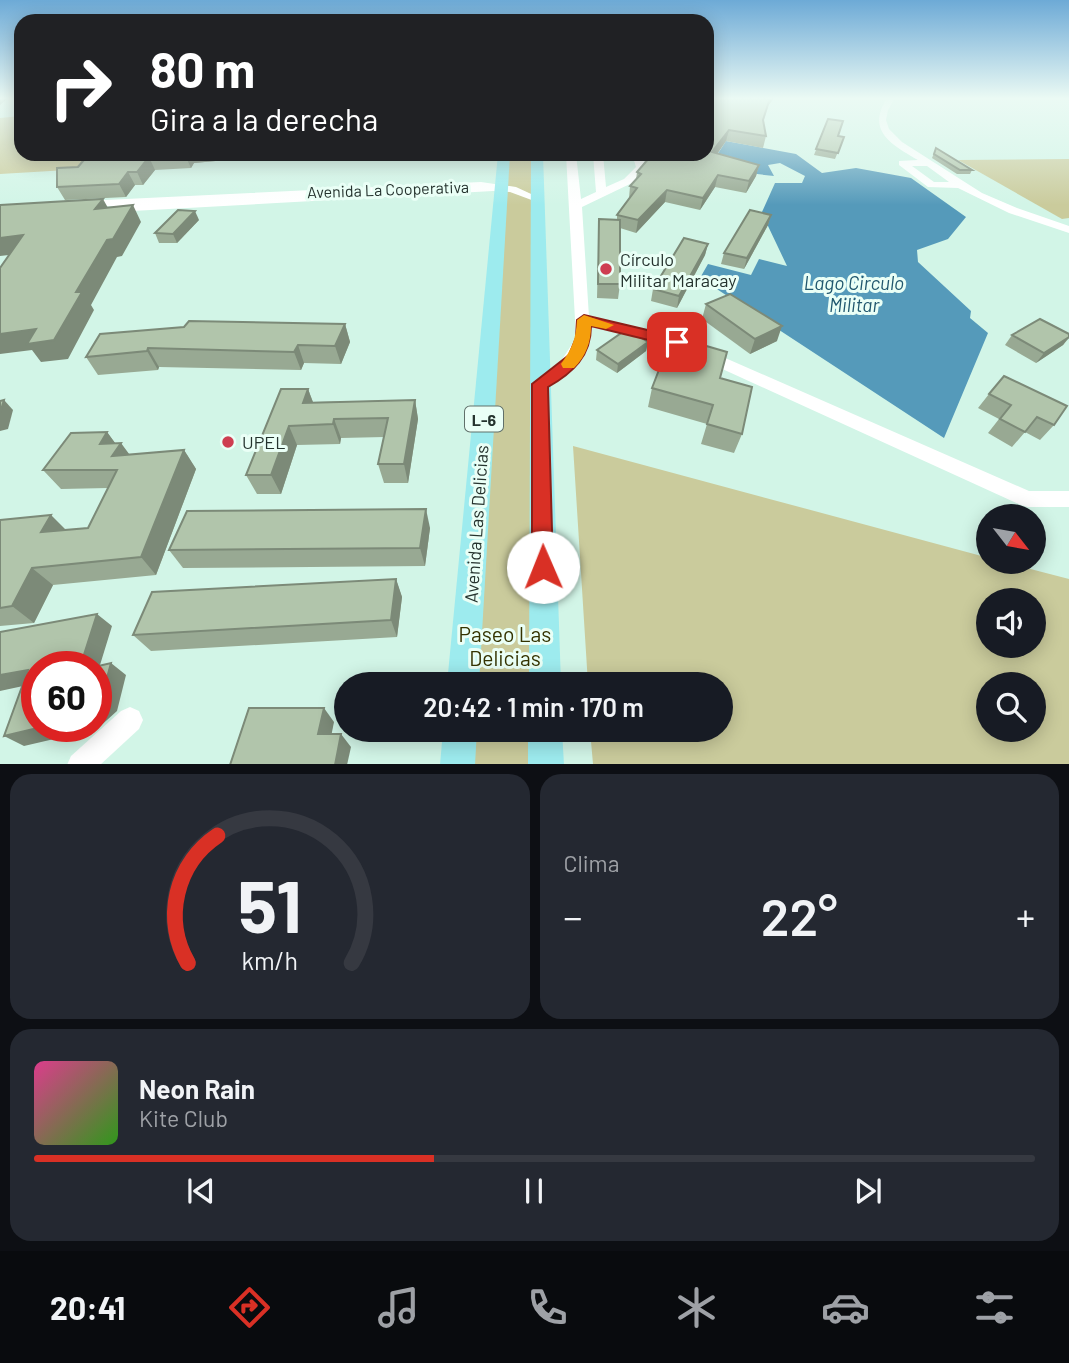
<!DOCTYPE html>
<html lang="es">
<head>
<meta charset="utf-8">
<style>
  :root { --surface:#171b24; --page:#242831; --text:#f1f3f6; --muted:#9ea1a6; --line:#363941; --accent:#d93025 }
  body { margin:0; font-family:Barlow,sans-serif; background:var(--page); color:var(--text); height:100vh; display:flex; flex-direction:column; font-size:26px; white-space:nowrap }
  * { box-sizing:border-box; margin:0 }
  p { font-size:23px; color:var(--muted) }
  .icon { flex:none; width:38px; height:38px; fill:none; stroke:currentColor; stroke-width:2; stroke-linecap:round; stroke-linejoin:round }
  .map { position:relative; height:764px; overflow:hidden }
  .panel { display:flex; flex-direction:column; gap:10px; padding:10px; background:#0d0f14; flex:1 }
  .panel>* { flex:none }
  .banner { position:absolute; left:14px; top:14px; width:700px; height:147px; border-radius:21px; box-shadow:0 4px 18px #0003; background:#202124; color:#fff; overflow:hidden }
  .needle { width:46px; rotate:121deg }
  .controls { position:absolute; left:976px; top:504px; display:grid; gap:14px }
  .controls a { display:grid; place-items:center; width:70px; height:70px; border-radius:50%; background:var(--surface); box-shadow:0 4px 18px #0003; font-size:35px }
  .speed { position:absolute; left:21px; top:651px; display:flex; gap:14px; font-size:35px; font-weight:700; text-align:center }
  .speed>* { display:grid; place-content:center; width:91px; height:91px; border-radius:50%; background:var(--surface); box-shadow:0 4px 18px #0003; line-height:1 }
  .speed .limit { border:10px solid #d22; background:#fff; color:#111 }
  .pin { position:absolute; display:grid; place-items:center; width:60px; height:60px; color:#fff; margin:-30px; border-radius:14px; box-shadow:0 4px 10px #0006 }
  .me { position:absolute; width:77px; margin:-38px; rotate:359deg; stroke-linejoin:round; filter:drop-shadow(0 0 5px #0008) }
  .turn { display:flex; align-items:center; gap:24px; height:147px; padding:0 21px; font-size:32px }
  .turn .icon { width:91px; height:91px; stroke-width:2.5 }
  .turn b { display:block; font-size:49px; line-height:60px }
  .big { font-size:52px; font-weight:600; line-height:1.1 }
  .panel .tile { flex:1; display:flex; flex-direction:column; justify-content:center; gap:10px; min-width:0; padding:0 24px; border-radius:21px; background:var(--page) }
  .panel .dial { align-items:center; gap:0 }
  .dial svg { height:182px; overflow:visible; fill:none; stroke:var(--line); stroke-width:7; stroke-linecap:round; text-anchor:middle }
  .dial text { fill:var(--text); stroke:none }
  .song { display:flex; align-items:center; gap:21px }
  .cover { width:84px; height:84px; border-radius:10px; background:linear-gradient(135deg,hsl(330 70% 55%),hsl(110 70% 35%)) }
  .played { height:7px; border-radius:4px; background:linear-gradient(90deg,var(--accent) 40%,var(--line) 40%) }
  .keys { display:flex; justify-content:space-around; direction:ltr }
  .heat { display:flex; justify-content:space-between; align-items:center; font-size:38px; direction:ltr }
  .panel .tiles { flex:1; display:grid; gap:10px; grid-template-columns:1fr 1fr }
  .tile:last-child { grid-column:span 2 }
  .trip { position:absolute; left:334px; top:672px; width:399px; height:70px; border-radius:35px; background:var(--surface); box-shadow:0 4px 18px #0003; font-weight:600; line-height:70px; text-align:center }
  .menu { display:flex; height:112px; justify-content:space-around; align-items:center; background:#090b0e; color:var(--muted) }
  .menu .icon { width:49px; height:49px }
  .menu .selected { color:var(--accent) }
  .menu b { font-size:32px; color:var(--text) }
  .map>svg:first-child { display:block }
  .green { fill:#cacb9c; fill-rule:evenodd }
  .water { fill:#559aba }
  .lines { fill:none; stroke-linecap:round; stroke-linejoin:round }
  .minor { fill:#fff; fill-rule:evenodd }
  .major { fill:#9debee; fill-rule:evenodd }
  .wall { fill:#98a993 }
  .shaded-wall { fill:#7c8a78 }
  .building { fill:#b1c5ab; stroke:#7c8a78; stroke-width:2 }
  .route { fill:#d93025; stroke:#8d1f18; stroke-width:2 }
  .slow { fill:#f59e0b }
  .poi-dot { fill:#ce3e51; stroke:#eafff6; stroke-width:2.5 }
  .labels { text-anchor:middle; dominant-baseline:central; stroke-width:6; stroke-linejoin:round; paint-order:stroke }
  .far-street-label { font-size:16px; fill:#25332e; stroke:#eafff6 }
  .shield { fill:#eafff6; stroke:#60706a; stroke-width:2 }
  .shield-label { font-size:16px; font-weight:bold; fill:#25332e }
  .poi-label { font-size:18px; fill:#25332e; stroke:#eafff6; text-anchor:start }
  .street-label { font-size:18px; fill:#25332e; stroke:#eafff6 }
  .water-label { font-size:19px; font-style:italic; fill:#20576e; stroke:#eafff6 }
  .near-park-label { font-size:21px; fill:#343300; stroke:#eafff6 }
</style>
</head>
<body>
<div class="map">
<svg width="1069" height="765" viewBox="0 0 1069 765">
  <rect width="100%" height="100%" fill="#d2f5e7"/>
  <g class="green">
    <path d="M 21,116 L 21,154 L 99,154 L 84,169 L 0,174 L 0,118 Z"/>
    <path d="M 504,154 L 537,154 L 545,684 L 464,684 Z"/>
    <path d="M 1069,159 L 1069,218 L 1062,219 L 958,160 Z"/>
    <path d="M 573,446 L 989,558 L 989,562 L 1004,562 L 1069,579 L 1069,764 L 593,764 L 590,730 L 721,730 L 721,684 L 588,684 ZM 989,600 L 1034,600 L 1034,646 L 989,646 ZM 989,684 L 1034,684 L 1034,730 L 989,730 Z"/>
    <path d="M 460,730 L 545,730 L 546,764 L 458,765 Z"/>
  </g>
  <path class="water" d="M 726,141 L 796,154 L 822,173 L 856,168 L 911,178 L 966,217 L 948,239 L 917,250 L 918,262 L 971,311 L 970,318 L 988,333 L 944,438 L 700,278 L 708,264 L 751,275 L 759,259 L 787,266 L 768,226 L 757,223 L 775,183 L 802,183 L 805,176 L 780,163 L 768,165 L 774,176 L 739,172 L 717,155 Z"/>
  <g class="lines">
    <g class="minor">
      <path d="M 887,98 L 895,98 L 888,110 L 886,120 L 889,129 L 902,142 L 982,193 L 1017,208 L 1069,226 L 1069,233 L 1009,213 L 958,188 L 928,187 L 899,165 L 899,161 L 918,160 C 891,144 866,131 887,98 ZM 912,166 L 927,166 L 949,182 L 934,182 Z"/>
      <path d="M 566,154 L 576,154 L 581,199 L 596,192 L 593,154 L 603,154 L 606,187 L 624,179 L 636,167 L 632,154 L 642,154 L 646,167 L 632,183 L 582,207 L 589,317 L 682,339 L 1029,491 L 1069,491 L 1069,507 L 1028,507 L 1021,505 L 672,346 L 589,326 C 590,330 591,333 590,337 C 588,356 554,393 534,388 L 532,384 L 534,380 L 561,361 L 576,338 Z"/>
      <path d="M 481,182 L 516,187 L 542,199 L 537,202 L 510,192 L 493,191 L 114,212 L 109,209 L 114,206 L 84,207 L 79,204 L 84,201 Z"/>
      <path d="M 130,707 L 139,711 L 143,720 L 139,729 L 100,765 L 67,765 L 71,756 L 121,711 Z"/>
    </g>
    <g class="major">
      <path d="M 498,154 L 510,154 L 479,684 L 447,684 Z"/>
      <path d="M 531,154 L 543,154 L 561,684 L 529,684 Z"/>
      <path d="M 443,730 L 477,730 L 475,765 L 440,765 Z"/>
      <path d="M 528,730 L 562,730 L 564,765 L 528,765 Z"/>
    </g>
  </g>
  <g class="wall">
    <path d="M 707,98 L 768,106 L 763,121 L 766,136 L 763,148 L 726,141 L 717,154 L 759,165 L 756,176 L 746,193 L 715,187 L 700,210 L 665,202 L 636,233 L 620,228 L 620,284 L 618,299 L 597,298 L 599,219 L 617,220 L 617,215 L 629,198 L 630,186 L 636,180 L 637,172 L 650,157 L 650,155 L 649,154 L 707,154 Z"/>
    <path d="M 828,119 L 838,136 L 844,137 L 835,159 L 814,155 Z"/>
    <path d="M 936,148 L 972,170 L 970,174 L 957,174 L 932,158 Z"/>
    <path d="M 89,154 L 289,154 L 194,163 L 191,168 L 155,170 L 143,185 L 135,185 L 126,197 L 65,200 L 57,187 Z"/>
    <path d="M 771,215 L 768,225 L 744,269 L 721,264 L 724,253 Z"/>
    <path d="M 199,220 L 177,243 L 159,243 L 155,233 Z"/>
    <path d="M 708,244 L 705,255 L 677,308 L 651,301 L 653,289 Z"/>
    <path d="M 706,304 L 777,341 L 750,354 L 702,319 Z"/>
    <path d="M 345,324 L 350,342 L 341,364 L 304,363 L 301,370 L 159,367 L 158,370 L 98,375 L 86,357 Z"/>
    <path d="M 1069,334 L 1069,338 L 1063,345 L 1036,363 L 1005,345 L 1012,335 Z"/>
    <path d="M 648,342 L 646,351 L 617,373 L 596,360 L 597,350 Z"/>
    <path d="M 720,378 L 742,434 L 734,453 L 701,444 L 707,424 L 648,407 L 652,388 Z"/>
    <path d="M 308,389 L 313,402 L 415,400 L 418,419 L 408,483 L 384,483 L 378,464 L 384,437 L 341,438 L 340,444 L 297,445 L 281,494 L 257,494 L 246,475 Z"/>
    <path d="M 989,394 L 1054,425 L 1040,440 L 1025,432 L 1012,447 L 988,433 L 999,419 L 978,408 Z"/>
    <path d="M 107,432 L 115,443 L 129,455 L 184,450 L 196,469 L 156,575 L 53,585 L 34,623 L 0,626 L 0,520 L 66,530 L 88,528 L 108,488 L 61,489 L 43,470 Z"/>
    <path d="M 430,528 L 425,566 L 183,568 L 169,550 Z"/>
    <path d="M 396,579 L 402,597 L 397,637 L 151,651 L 133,635 Z"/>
  </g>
  <g class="shaded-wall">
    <path d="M 0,98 L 8,98 L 0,105 Z"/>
    <path d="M 770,98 L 774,98 L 768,106 Z"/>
    <path d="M 729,130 L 726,141 L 710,164 L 712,152 Z"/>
    <path d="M 186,154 L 289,154 L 194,163 L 191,168 L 185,155 Z"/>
    <path d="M 149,157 L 155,170 L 143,185 L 137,172 Z"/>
    <path d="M 759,165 L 756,176 L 746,193 L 749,181 Z"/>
    <path d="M 128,172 L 135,185 L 126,197 L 119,184 Z"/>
    <path d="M 718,175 L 715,187 L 700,210 L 703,198 Z"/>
    <path d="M 667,190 L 665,202 L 636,233 L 638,220 Z"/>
    <path d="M 103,199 L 112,215 L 95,209 Z"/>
    <path d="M 133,205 L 141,222 L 122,256 L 117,257 L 91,305 L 94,310 L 68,359 L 41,362 L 32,350 L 0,354 L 0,334 L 76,292 L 107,240 Z"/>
    <path d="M 195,211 L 199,220 L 177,243 L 173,234 Z"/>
    <path d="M 771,215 L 768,225 L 744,269 L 747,258 Z"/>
    <path d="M 23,235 L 35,252 L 0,256 L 0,238 Z"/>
    <path d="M 708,244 L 705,255 L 677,308 L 679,296 Z"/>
    <path d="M 345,324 L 350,342 L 341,364 L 335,346 Z"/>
    <path d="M 782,326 L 777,341 L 750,354 L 755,339 Z"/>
    <path d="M 1069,337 L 1063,345 L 1036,363 L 1044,353 Z"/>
    <path d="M 648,342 L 646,351 L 617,373 L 618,364 Z"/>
    <path d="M 298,345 L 304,363 L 301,370 L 294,352 Z"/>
    <path d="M 148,348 L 159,367 L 158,370 L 147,351 Z"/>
    <path d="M 308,389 L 315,408 L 303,403 Z"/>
    <path d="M 4,400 L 13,410 L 8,429 L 0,431 L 0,413 Z"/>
    <path d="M 415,400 L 418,419 L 408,483 L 404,464 Z"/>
    <path d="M 334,419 L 341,438 L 340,444 L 333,424 Z"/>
    <path d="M 289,426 L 297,445 L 281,494 L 271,475 Z"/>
    <path d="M 107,432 L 118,447 L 121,443 L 135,462 L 127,475 L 100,444 Z"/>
    <path d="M 184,450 L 196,469 L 156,575 L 141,557 Z"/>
    <path d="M 426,509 L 430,528 L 425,566 L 420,548 Z"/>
    <path d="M 51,515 L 69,533 L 41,532 Z"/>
    <path d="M 32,568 L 53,585 L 34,623 L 12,606 Z"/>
    <path d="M 396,579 L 402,597 L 397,637 L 391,620 Z"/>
    <path d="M 97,614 L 112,626 L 96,678 L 96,667 L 80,667 Z"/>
    <path d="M 111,663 L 126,675 L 117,711 L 97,729 L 24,746 L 4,736 L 46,726 L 96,726 L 96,704 Z"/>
    <path d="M 28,670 L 37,683 L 0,691 L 0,675 Z"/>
    <path d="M 324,708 L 334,722 L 329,747 L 318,734 Z"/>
    <path d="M 341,734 L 351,747 L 347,765 L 335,765 Z"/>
  </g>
  <g class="building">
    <path d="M 707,98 L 770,98 L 763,120 L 766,136 L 729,130 L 712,152 L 759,165 L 749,181 L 718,175 L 703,198 L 667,190 L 638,220 L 617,215 L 637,188 L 630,186 L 641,174 L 637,172 L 650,157 L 651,154 L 707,154 Z"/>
    <path d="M 828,119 L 843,121 L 838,136 L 844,137 L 838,153 L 816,149 Z"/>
    <path d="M 936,148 L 972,170 L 960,170 L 934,154 Z"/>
    <path d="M 89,154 L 186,154 L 185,155 L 149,157 L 137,172 L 128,172 L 119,184 L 57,187 L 57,168 L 78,167 Z"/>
    <path d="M 103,199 L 95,209 L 133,205 L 113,239 L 107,240 L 76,292 L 82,292 L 54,340 L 27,344 L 36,329 L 0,334 L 0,268 L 23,235 L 0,238 L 0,205 Z"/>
    <path d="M 178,210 L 195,211 L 173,234 L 155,233 Z"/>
    <path d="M 750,210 L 771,215 L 747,258 L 724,253 Z"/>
    <path d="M 599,219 L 620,220 L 620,284 L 598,284 Z"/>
    <path d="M 684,238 L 708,244 L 679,296 L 653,289 Z"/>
    <path d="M 730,294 L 782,326 L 755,339 L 706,304 Z"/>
    <path d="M 1040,319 L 1069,334 L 1069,337 L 1044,353 L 1012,335 Z"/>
    <path d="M 189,321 L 345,324 L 335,346 L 298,345 L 294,352 L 148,348 L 147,351 L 86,357 L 100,334 L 184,327 Z"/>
    <path d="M 627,329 L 648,342 L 618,364 L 597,350 Z"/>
    <path d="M 672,336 L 727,352 L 720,378 L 752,387 L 742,434 L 707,424 L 713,405 L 652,388 Z"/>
    <path d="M 1004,376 L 1067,406 L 1054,425 L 1037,417 L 1025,432 L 1000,419 L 1011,405 L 989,394 Z"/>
    <path d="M 281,389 L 308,389 L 303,403 L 415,400 L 404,464 L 378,464 L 388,418 L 334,419 L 333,424 L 289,426 L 271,475 L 246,475 Z"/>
    <path d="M 4,400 L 0,413 L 0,401 Z"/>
    <path d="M 107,432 L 100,444 L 121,443 L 112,456 L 184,450 L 141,557 L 32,568 L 12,606 L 0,608 L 0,520 L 51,515 L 41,532 L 88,528 L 117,470 L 43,470 L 71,433 Z"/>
    <path d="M 426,509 L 420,548 L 169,550 L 187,511 Z"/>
    <path d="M 396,579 L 391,620 L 133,635 L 152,592 Z"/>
    <path d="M 97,614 L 80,667 L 37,667 L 37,726 L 46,726 L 4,736 L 28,670 L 0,675 L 0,632 Z"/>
    <path d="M 111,663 L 101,700 L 96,704 L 96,667 L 94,667 Z"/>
    <path d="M 249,708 L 324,708 L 318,734 L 341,734 L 335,765 L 230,765 Z"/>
  </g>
  <linearGradient id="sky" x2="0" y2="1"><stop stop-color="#6daad6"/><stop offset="0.48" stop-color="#ebfaf4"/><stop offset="1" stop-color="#ebfaf4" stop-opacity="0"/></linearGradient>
  <rect width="1069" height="205" fill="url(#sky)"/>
  <path class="route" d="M 584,315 L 677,337 L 684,342 L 677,347 L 591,326 C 591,356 573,373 548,387 L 553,567 L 550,574 L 543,577 L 535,574 L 532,567 L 532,384 L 569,355 L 576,338 L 577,320 Z"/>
  <path class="slow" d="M 584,315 L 614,325 L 606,329 L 591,326 C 591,342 586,356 574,368 L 563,368 L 561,364 C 572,349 576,339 577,320 Z"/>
  <g class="poi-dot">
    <circle cx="606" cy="269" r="7"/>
    <circle cx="228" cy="442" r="7"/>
  </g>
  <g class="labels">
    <g class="far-street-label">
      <text transform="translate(388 189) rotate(-2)">Avenida La Cooperativa</text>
    </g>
    <rect class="shield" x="465" y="406.5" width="38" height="25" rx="5"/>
    <g class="shield-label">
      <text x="484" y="419">L-6</text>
    </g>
    <g class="poi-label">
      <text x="620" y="259">Círculo<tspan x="620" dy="21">Militar Maracay</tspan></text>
      <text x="242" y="442">UPEL</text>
    </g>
    <g class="street-label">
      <text transform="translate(476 524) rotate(-86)">Avenida Las Delicias</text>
    </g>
    <g class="water-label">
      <text x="854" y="282">Lago Circulo<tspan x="854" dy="22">Militar</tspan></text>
    </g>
    <g class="near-park-label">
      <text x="505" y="633">Paseo Las<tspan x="505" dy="24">Delicias</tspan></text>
    </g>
  </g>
</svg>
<div class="controls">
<a><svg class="needle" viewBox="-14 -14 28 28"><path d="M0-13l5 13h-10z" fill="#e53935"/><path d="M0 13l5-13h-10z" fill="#9ea1a6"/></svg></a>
<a><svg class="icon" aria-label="sound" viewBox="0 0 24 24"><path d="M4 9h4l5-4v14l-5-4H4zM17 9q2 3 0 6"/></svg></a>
<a><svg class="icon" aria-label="search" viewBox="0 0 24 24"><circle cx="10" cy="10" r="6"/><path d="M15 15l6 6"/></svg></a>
</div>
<div class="speed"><div class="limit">60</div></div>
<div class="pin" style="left:677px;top:342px;background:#d93025"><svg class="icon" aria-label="arrive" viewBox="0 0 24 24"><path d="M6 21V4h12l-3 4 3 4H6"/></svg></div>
<svg class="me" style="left:543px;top:567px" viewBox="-20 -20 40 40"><circle r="19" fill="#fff"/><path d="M0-13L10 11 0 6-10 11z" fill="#d93025"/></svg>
<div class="trip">20:42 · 1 min · 170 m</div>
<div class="banner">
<div class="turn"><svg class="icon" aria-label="right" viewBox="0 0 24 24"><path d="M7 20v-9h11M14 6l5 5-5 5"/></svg><div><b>80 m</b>Gira a la derecha</div></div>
</div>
</div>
<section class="panel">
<div class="tiles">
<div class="tile dial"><svg viewBox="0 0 100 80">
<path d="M14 69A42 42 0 1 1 86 69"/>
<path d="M14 69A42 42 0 0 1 27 13" stroke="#d93025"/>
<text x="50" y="56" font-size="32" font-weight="700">51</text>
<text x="50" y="72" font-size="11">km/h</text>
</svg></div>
<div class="tile"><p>Clima</p>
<div class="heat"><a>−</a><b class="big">22°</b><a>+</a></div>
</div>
<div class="tile">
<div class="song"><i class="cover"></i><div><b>Neon Rain</b><p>Kite Club</p></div></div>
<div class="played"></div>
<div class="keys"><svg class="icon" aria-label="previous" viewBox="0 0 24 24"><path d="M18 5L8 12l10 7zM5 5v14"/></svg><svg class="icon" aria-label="pause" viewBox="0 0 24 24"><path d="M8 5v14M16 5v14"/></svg><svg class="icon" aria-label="next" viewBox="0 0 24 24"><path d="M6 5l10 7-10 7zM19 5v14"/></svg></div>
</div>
</div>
</section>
<nav class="menu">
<b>20:41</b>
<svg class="icon selected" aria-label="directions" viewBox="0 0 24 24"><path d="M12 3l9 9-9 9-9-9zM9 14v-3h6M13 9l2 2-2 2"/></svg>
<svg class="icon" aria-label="music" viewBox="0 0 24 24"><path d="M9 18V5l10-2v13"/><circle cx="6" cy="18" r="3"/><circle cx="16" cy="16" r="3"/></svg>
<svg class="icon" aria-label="phone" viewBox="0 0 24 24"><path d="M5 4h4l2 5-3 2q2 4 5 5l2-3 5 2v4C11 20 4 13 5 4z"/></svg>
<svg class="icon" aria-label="climate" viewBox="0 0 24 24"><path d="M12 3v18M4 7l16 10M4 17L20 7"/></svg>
<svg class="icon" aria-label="car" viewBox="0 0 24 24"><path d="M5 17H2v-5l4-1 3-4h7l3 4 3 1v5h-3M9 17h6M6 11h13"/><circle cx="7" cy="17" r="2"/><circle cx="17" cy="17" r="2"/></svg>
<svg class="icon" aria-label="filters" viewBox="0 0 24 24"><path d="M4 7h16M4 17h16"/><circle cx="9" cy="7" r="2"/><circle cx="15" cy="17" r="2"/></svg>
</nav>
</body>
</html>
